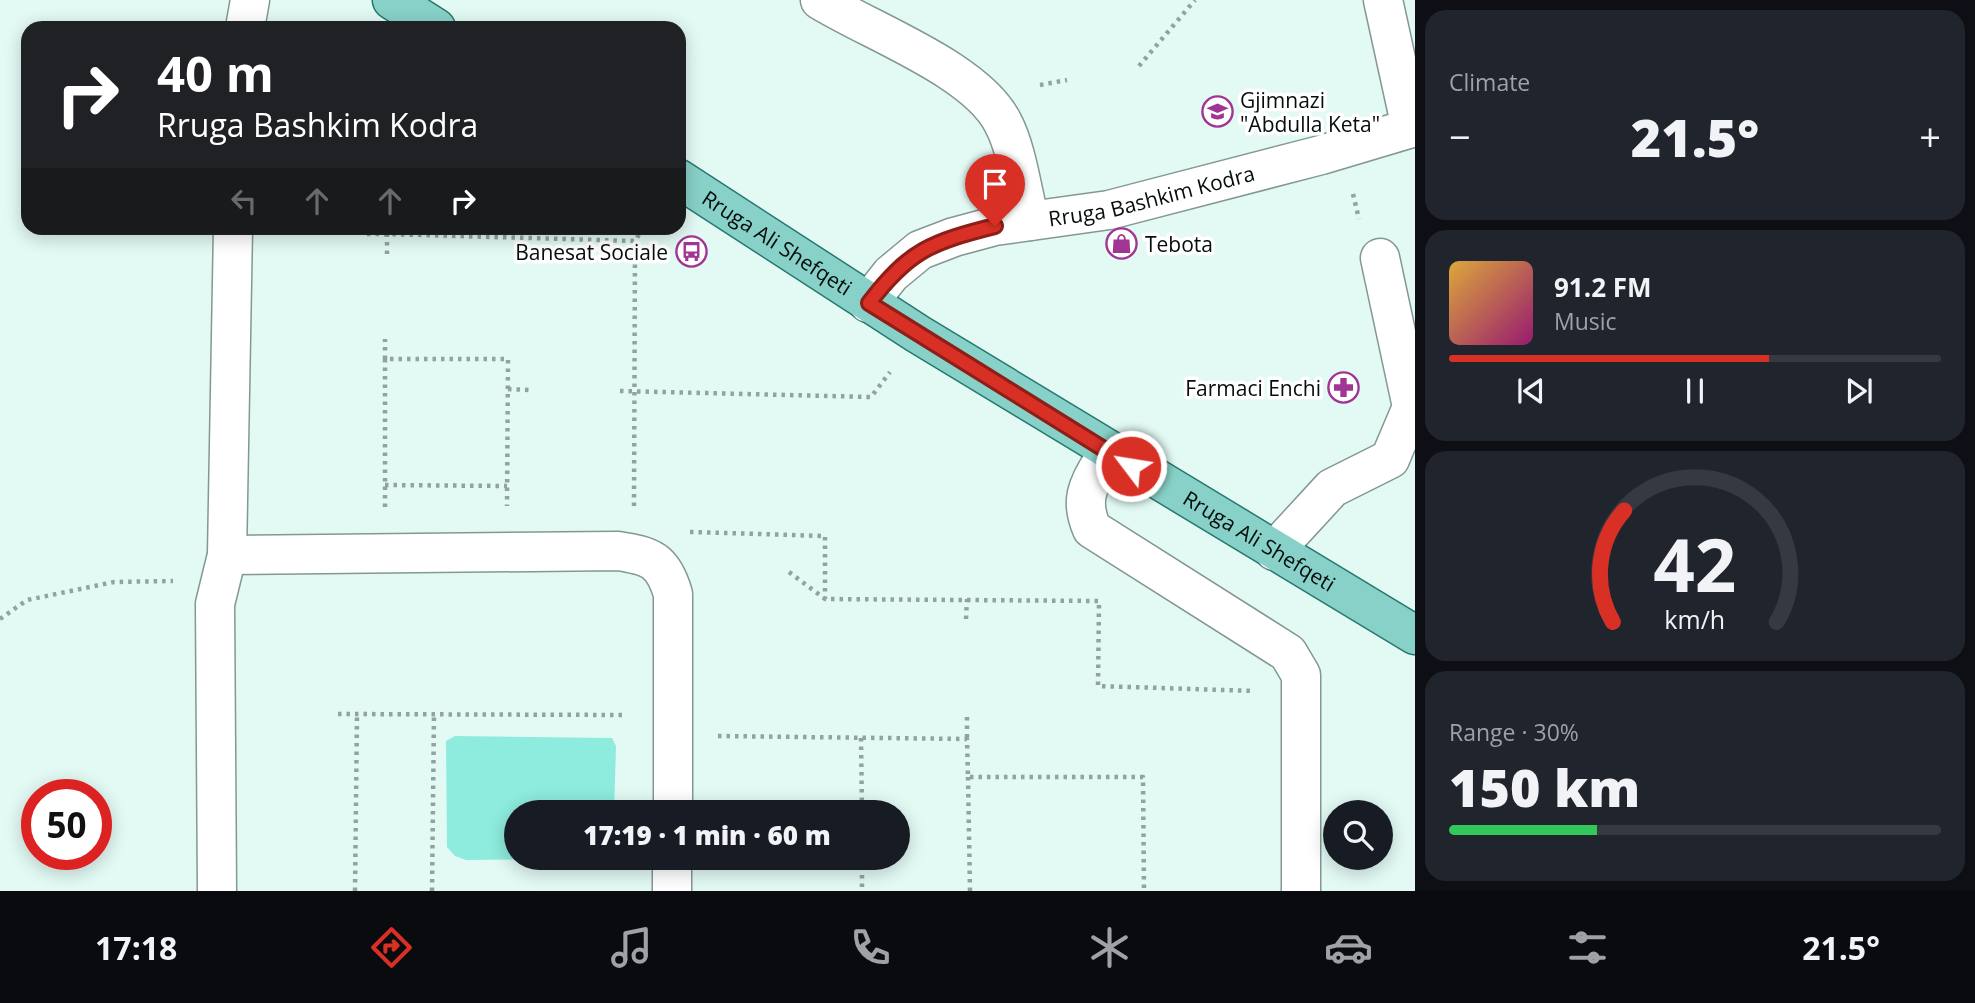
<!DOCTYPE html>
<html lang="en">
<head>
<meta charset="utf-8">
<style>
  :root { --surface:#171b24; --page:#20242c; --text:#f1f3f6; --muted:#9ea1a6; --line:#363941; --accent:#d93025 }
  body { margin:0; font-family:"Open Sans",sans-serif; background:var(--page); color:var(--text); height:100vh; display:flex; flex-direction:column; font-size:26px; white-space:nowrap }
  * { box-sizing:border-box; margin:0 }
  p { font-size:23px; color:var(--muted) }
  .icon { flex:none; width:38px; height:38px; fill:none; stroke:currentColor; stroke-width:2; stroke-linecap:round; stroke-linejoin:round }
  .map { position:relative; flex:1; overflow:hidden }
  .sheet { display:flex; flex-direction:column; gap:10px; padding:10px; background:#0d0f14; width:560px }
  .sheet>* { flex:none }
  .guide { position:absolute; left:21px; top:21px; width:665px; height:214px; border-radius:21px; box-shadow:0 4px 18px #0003; background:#202124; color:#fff; overflow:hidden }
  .fabs { position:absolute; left:1323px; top:800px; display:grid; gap:14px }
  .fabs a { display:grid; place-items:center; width:70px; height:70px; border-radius:50%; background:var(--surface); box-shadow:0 4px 18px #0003; font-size:35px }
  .speed { position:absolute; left:21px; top:779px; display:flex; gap:14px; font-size:35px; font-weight:700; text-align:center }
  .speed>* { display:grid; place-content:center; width:91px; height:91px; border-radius:50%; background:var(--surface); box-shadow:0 4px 18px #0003; line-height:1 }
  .speed .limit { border:10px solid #d22; background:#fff; color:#111 }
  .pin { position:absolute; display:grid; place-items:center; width:60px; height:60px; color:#fff; margin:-72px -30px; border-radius:50% 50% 50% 0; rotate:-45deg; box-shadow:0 0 7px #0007 }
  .pin .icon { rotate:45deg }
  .me { position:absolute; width:77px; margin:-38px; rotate:301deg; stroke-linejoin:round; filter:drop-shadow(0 0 5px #0008) }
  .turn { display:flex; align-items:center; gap:24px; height:147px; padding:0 21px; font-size:32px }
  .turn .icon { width:91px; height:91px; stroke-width:2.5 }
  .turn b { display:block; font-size:49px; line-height:60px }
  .lanes { display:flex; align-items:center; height:66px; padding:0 21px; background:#0003; justify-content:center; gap:35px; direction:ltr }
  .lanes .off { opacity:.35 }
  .big { font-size:52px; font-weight:800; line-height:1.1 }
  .sheet .card { flex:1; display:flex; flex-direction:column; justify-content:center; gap:10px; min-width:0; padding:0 24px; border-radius:21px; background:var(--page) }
  .sheet .dial { align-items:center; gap:0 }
  .dial svg { height:182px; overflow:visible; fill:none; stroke:var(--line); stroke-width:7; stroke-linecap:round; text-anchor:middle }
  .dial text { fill:var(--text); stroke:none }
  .song { display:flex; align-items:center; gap:21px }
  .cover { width:84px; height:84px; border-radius:10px; background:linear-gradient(135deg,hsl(40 70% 55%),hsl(320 70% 35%)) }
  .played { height:7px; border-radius:4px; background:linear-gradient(90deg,var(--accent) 65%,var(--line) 65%) }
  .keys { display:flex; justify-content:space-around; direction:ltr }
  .heat { display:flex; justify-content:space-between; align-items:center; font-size:38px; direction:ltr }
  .charge { height:10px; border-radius:5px; background:linear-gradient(90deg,#34c759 30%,var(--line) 0) }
  .trip { position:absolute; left:504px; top:800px; width:406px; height:70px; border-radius:35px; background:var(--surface); box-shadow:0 4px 18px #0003; font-weight:800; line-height:70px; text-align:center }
  .tab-bar { display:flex; height:112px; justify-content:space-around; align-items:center; background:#090b0e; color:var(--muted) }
  .tab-bar .icon { width:49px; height:49px }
  .tab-bar .on { color:var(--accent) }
  .tab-bar b { font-size:32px; color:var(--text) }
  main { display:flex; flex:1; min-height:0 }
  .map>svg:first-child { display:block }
  .green { fill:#8decdd }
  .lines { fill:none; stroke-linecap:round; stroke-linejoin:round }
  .minor-casing { stroke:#839894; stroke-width:41 }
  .major-casing { stroke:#27786e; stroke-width:41 }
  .path { stroke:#92a39f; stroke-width:4.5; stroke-dasharray:3.5 5; stroke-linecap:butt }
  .minor { stroke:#fff; stroke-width:38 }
  .major { stroke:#88d1c8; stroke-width:38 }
  .route-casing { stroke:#8d1f18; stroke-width:18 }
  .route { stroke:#d93025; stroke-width:12 }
  .labels { text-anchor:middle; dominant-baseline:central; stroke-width:7; stroke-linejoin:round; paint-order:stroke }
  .poi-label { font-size:21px; fill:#060d0c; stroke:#fff; text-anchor:start }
  .street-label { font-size:21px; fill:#060d0c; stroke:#fff }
</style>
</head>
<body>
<main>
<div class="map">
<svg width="1415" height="891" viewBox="0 0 1415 891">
  <rect width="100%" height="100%" fill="#e2f9f4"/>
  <path class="green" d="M 455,736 L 612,738 L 616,746 L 614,812 L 516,812 L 516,858 L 613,858 L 466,860 L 455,856 L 447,847 L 446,741 Z"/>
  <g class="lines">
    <defs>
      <g id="minor">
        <path d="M 820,0 C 872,32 977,70 1003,123 C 1017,149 1022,191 1030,221"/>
        <path d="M 1383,0 L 1411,128"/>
        <path d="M 245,28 L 250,0"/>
        <path id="s1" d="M 868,303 L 891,274 L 920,250 L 954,237 L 995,226 L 1109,210 L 1321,155 L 1415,127"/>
        <path d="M 1108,451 C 1092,481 1077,495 1092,529 L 1288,653 L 1301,675 L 1301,891"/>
        <path d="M 1274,551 L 1332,488 L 1390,459 L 1412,407 L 1380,258"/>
        <path d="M 227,555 L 618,551 C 651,556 663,560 673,594 L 673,812"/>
        <path d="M 217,891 L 215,604 L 227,555 L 233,228"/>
        <path d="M 672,891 L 672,858"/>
      </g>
      <g id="major">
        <path d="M 392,0 L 436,28"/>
        <path id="s2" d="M 679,179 L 918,334 L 1415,635"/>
      </g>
    </defs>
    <use href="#minor" class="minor-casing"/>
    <use href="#major" class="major-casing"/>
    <g class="path">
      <path d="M 1139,66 L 1195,0"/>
      <path d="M 1040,85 L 1067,80"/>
      <path d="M 1353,194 L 1359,219"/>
      <path d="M 367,234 L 387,234 L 387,228"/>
      <path d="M 387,254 L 387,234 L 635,241 L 643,228"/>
      <path d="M 385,359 L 385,339"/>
      <path d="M 508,389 L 529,390"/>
      <path d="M 620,391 L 871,397 L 890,372"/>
      <path d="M 385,485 L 507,486"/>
      <path d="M 634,506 L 635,241"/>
      <path d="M 385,507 L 385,359 L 508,359 L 507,506"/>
      <path d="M 690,532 L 825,536 L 825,599"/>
      <path d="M 789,572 L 825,599 L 1099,601 L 1098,686 L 1254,691"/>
      <path d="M 0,619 L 27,600 L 114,582 L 173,581"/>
      <path d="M 966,619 L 967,599"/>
      <path d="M 338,714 L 626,715"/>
      <path d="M 967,717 L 967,739"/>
      <path d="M 718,736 L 967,739 L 968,777 L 1143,777 L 1144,891"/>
      <path d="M 861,738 L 862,812"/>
      <path d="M 968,777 L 970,891"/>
      <path d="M 862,858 L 862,891"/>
      <path d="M 355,891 L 357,714"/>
      <path d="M 432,891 L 434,715"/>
    </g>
    <use href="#minor" class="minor"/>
    <use href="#major" class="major"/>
  </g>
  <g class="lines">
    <defs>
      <path id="route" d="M 995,226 C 932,242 909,250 869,303 L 1131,466"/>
    </defs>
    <use href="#route" class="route-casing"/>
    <use href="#route" class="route"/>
  </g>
  <defs>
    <symbol id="school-ring" viewBox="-11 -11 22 22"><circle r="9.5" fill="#fff" stroke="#a13594" stroke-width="1.5"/><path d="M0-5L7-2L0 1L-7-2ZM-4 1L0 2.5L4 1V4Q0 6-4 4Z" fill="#a13594"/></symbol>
    <symbol id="shop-ring" viewBox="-11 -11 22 22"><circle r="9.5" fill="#fff" stroke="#a13594" stroke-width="1.5"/><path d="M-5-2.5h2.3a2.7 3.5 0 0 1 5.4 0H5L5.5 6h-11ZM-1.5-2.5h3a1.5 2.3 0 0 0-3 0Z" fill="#a13594"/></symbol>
    <symbol id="bus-ring" viewBox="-11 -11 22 22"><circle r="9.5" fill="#fff" stroke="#a13594" stroke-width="1.5"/><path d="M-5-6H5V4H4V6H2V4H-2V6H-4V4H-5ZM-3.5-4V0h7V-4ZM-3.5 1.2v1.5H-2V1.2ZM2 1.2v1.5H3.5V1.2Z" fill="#a13594"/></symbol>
    <symbol id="pharmacy-ring" viewBox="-11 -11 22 22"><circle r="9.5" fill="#fff" stroke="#a13594" stroke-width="1.5"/><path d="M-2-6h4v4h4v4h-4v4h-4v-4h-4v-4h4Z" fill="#a13594"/></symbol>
  </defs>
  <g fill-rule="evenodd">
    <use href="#school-ring" x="1200" y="94" width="35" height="35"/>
    <use href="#shop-ring" x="1104" y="226" width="35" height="35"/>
    <use href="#bus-ring" x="674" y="234" width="35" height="35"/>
    <use href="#pharmacy-ring" x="1326" y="370" width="35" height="35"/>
  </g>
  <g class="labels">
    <g class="poi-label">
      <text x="1240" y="100">Gjimnazi<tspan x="1240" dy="24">"Abdulla Keta"</tspan></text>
      <text x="1145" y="244">Tebota</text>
      <text x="668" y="252" text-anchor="end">Banesat Sociale</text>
      <text x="1321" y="388" text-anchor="end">Farmaci Enchi</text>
    </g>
    <g class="street-label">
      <text stroke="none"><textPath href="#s1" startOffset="313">Rruga Bashkim Kodra</textPath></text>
      <text stroke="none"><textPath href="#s2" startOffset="117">Rruga Ali Shefqeti</textPath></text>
      <text stroke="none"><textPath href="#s2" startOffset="684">Rruga Ali Shefqeti</textPath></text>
    </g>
  </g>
</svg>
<div class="fabs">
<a><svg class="icon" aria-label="search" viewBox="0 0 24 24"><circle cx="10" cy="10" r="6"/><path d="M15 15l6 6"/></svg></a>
</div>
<div class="speed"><div class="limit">50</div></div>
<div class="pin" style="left:995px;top:226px;background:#d93025"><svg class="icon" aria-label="arrive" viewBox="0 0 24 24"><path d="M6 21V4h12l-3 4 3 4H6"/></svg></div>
<svg class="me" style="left:1131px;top:466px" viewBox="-20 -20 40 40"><circle r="17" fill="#d93025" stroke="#fff" stroke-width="3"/><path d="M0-11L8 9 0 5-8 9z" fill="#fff"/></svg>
<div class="trip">17:19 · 1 min · 60 m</div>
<div class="guide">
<div class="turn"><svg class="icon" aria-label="right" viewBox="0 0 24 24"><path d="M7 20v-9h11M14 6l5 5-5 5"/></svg><div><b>40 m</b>Rruga Bashkim Kodra</div></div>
<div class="lanes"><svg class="icon off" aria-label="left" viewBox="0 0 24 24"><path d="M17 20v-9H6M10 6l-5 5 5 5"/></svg><svg class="icon off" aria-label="ahead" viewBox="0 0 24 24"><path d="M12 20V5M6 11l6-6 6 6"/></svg><svg class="icon off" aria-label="ahead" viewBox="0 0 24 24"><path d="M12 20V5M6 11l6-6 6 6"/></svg><svg class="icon" aria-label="right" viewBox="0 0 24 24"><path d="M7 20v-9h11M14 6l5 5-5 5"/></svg></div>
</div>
</div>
<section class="sheet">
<div class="card"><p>Climate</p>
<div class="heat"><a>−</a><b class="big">21.5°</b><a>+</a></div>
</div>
<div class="card">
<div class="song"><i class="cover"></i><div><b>91.2 FM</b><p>Music</p></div></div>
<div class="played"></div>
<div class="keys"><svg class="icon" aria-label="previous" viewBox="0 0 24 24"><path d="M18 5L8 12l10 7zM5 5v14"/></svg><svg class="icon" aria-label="pause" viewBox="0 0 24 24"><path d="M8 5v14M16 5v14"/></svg><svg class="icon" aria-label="next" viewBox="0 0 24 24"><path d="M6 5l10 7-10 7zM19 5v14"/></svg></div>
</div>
<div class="card dial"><svg viewBox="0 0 100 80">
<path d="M14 69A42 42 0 1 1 86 69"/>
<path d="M14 69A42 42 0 0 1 19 20" stroke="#d93025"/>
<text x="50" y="56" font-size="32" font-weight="700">42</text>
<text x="50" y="72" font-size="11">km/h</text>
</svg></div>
<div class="card"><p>Range · 30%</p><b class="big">150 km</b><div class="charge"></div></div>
</section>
</main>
<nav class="tab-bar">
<b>17:18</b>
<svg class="icon on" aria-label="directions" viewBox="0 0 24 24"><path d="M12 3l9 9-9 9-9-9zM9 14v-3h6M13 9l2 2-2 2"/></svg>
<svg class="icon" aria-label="music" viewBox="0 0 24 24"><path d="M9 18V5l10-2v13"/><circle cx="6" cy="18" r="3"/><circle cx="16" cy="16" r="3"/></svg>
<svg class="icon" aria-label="phone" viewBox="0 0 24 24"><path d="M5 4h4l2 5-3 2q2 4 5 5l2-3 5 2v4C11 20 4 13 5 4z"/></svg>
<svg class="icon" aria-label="climate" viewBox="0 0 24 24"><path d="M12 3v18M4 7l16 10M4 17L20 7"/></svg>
<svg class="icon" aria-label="car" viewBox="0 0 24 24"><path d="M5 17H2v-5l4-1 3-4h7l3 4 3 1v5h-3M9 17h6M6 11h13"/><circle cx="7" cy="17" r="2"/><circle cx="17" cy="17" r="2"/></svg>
<svg class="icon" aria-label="filters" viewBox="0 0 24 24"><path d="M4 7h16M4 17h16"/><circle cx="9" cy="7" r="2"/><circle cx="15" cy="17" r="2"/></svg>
<b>21.5°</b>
</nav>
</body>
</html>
